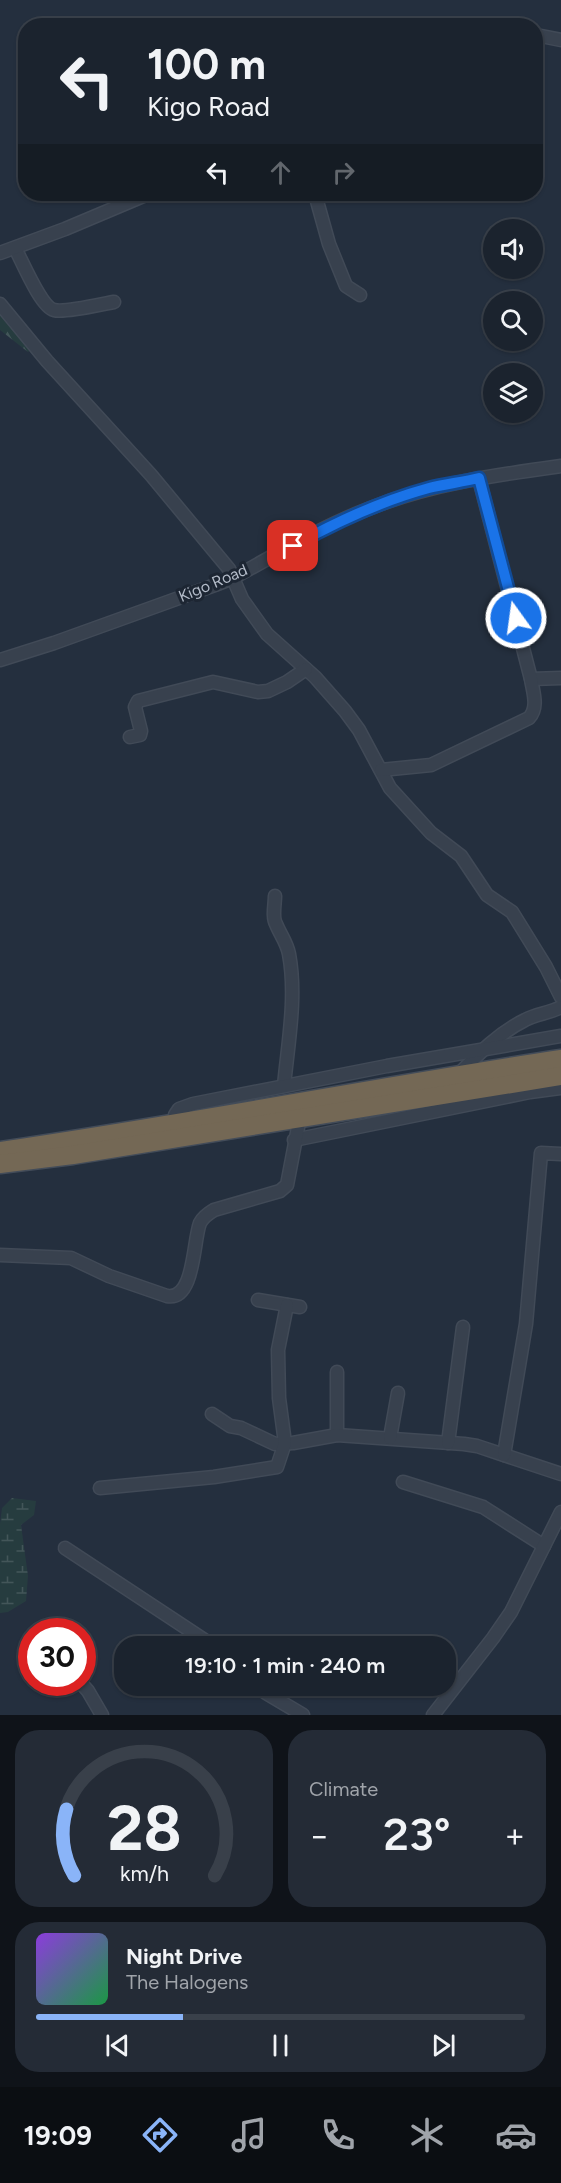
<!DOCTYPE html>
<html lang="en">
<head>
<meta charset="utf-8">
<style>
  :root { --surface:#1b232e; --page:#242b36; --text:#f1f3f6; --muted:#a0a4aa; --line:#39404a; --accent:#8ab4f8 }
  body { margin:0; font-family:Figtree,sans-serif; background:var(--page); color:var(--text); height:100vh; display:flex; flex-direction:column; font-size:22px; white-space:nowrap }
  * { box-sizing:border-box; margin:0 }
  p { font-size:20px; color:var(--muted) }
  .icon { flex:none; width:33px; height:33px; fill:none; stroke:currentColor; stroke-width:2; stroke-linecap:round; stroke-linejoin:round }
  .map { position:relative; height:1715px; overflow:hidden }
  .details { display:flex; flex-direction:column; gap:15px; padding:15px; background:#0f1319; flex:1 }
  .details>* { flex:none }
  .top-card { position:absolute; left:18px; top:18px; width:525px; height:183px; border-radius:24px; box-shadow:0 2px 4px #0004,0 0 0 2px var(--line); background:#1b232e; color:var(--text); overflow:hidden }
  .buttons { position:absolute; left:483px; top:219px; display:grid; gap:12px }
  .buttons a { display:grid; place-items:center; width:60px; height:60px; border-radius:50%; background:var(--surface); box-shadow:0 2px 4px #0004,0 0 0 2px var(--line); font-size:30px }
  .speed { position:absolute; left:18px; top:1618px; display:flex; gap:12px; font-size:30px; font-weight:700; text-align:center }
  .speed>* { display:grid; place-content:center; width:78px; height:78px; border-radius:50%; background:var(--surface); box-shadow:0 2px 4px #0004,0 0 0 2px var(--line); line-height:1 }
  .speed .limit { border:9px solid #d22; background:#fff; color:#111 }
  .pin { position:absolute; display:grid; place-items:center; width:51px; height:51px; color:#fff; margin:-26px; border-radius:12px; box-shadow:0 3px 9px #0006 }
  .me { position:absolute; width:66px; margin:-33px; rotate:346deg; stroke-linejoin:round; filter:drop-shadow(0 0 4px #0008) }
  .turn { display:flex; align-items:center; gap:21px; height:126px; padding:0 30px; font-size:27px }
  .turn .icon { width:78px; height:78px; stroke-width:2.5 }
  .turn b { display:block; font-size:42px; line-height:51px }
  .lanes { display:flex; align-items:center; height:57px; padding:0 30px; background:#0003; justify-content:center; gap:30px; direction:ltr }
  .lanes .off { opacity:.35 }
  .big { font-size:45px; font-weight:600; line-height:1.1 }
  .details .widget { flex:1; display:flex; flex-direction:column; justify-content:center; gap:9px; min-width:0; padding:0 21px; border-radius:24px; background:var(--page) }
  .details .dial { align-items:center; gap:0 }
  .dial svg { height:156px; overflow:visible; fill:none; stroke:var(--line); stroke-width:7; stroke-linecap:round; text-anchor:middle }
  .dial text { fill:var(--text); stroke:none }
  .song { display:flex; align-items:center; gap:18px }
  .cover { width:72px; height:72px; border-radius:9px; background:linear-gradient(135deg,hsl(270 70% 55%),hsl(140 70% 35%)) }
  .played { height:6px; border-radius:3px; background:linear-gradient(90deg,var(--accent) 30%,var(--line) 30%) }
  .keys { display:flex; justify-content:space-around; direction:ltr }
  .heat { display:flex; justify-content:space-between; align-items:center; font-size:33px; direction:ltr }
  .details .tiles { flex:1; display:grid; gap:15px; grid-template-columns:1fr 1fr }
  .widget:last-child { grid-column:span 2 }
  .trip { position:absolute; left:114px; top:1636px; width:342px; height:60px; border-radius:24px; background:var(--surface); box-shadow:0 2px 4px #0004,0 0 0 2px var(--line); font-weight:600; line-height:60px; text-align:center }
  .menu { display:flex; height:96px; justify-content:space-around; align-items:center; background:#0b0e12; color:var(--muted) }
  .menu .icon { width:42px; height:42px }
  .menu .active { color:var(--accent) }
  .menu b { font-size:27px; color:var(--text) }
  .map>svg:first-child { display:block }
  .forest { fill:url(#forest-firs) }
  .wetland { fill:url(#wetland-marsh) }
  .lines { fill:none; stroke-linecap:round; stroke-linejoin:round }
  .minor-casing { stroke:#414a57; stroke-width:15 }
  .highway-casing { stroke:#434c59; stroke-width:21 }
  .minor { stroke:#38414e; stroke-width:12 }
  .highway { stroke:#746855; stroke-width:18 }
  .route-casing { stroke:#114b97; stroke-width:15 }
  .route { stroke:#1a73e8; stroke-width:10 }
  .labels { text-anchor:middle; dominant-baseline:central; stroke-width:6; stroke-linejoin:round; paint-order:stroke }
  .street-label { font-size:16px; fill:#b4bcc9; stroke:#1d2633 }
</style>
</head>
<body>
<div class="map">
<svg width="561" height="1715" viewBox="0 0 561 1715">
  <defs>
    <pattern id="forest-firs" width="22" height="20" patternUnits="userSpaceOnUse" patternTransform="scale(1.5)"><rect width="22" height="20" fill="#263c3f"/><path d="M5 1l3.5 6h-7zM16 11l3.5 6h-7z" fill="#435659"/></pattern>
    <pattern id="wetland-marsh" width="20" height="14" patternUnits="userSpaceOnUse" patternTransform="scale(1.5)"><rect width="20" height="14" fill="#263c3f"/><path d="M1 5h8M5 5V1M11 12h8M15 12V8" fill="none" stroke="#435659"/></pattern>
  </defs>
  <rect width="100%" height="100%" fill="#242f3e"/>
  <path class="forest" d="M 0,306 L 30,350 L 28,352 L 0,330 Z"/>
  <path class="wetland" d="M 12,1498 L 36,1501 L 34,1515 L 21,1525 L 28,1576 L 26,1601 L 8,1612 L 0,1613 L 0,1524 L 2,1508 Z"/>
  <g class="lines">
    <defs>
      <g id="minor">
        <path d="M 536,35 L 561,40"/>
        <path d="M 315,194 L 329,244 L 346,286 L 360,295"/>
        <path d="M 15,248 C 22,261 41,307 54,310 C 64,313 102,304 114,302"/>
        <path d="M 0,253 L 65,229 L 148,194"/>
        <path d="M 0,304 L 47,361 L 151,475 L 229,569 L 242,599 L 267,634 L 315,677 L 345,711 L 359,730 L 390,788 L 431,833 L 461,856 L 487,895 L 512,912 L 546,967 L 561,997"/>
        <path d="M 0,660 L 54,643 L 215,585 L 233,578 C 277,554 321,527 368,509 C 430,484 496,475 561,466"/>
        <path d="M 531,679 L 561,678"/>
        <path d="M 130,737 L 140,735 L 141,731 L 135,707 L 138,701 L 213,682 L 258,692 L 268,691 L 287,682 L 306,669"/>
        <path d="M 381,770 L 431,765 L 529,718 C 539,707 533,692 531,679 L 479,479"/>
        <path d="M 275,896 C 275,904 272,917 276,924 C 280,934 287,943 289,954 C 297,997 288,1043 284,1086"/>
        <path d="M 459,1074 C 479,1053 499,1033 525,1020 C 536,1014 550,1013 561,1007"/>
        <path d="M 176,1124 L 175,1115 L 179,1109 L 193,1104 L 387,1066 L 561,1036"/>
        <path d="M 294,1140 L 530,1092 L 561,1088"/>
        <path d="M 0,1255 L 71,1258 L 109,1276 L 167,1296 C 195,1301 193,1240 200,1223 C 203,1217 209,1213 214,1210 L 280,1191 L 287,1185 L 300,1117"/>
        <path d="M 258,1300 L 300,1307"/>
        <path d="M 337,1372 L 337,1435"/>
        <path d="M 212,1414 L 230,1426 L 241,1428 L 275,1444 L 293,1443 L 337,1435 L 464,1444 L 477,1446 L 561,1474"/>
        <path d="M 390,1438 L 398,1393"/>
        <path d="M 448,1443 L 463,1327"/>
        <path d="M 504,1455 L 526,1324 L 541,1153 L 561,1154"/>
        <path d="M 403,1482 L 483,1507 L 544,1546"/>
        <path d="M 100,1488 L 214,1477 L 277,1467 L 285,1443 L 279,1398 L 278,1350 L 287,1305"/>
        <path d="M 65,1548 L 215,1647"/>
        <path d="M 81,1683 L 88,1691 L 102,1715"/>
        <path d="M 257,1686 L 266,1693 L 303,1715"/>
        <path d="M 433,1715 L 493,1638 L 511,1612 L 561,1512"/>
      </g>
      <g id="highway">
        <path d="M 0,1151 C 188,1124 374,1087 561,1059"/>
        <path d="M 0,1164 L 73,1155 L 561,1076"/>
      </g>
    </defs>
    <use href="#minor" class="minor-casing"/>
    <use href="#highway" class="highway-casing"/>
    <use href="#minor" class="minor"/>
    <use href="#highway" class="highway"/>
  </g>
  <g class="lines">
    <defs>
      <path id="route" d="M 293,546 C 336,522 381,501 429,488 C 445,484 463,482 479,478 L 516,618"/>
    </defs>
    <use href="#route" class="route-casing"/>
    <use href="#route" class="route"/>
  </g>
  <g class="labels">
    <g class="street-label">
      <text transform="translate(213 583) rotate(-23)">Kigo Road</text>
    </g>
  </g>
</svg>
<div class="buttons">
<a><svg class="icon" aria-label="sound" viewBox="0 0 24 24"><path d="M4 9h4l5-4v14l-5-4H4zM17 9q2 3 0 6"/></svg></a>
<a><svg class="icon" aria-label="search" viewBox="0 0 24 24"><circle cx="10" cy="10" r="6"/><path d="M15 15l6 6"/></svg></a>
<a><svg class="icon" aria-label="layers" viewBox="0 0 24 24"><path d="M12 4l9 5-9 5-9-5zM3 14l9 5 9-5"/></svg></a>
</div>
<div class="speed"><div class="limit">30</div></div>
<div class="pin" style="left:293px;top:546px;background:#d93025"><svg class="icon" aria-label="arrive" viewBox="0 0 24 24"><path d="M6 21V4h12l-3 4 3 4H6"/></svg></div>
<svg class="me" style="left:516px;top:618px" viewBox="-20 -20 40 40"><circle r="17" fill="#1a73e8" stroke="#fff" stroke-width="3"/><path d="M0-11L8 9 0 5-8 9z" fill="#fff"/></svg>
<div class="trip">19:10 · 1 min · 240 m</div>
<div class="top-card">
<div class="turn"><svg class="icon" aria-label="left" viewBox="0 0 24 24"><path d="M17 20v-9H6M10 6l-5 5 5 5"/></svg><div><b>100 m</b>Kigo Road</div></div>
<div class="lanes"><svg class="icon" aria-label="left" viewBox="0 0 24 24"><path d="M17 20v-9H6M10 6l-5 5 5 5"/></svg><svg class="icon off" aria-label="ahead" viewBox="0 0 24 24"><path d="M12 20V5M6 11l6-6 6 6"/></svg><svg class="icon off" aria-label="right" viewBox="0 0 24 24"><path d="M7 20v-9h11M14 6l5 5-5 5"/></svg></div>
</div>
</div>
<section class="details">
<div class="tiles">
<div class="widget dial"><svg viewBox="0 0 100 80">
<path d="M14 69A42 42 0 1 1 86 69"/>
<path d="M14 69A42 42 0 0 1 10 35" stroke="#8ab4f8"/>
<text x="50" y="56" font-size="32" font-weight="700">28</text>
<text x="50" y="72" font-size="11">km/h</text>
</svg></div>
<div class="widget"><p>Climate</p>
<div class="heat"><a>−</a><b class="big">23°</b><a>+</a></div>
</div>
<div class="widget">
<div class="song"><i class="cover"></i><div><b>Night Drive</b><p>The Halogens</p></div></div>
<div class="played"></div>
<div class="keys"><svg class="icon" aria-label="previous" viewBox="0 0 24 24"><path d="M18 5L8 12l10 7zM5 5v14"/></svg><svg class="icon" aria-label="pause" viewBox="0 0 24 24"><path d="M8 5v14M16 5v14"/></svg><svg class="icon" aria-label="next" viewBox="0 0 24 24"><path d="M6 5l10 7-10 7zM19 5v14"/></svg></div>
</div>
</div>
</section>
<nav class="menu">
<b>19:09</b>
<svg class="icon active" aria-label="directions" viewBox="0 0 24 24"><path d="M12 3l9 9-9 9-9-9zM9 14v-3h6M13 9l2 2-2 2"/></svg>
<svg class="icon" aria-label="music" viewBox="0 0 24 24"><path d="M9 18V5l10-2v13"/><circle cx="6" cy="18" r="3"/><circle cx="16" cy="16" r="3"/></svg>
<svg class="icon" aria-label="phone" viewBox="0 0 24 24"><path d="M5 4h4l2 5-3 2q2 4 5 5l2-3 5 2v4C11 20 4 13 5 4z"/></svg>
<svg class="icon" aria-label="climate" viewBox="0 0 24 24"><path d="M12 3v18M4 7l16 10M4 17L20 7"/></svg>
<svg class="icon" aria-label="car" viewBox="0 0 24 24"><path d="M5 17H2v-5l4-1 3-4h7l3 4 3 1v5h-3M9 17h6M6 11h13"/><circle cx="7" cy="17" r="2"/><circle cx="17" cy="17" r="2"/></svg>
</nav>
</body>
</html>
